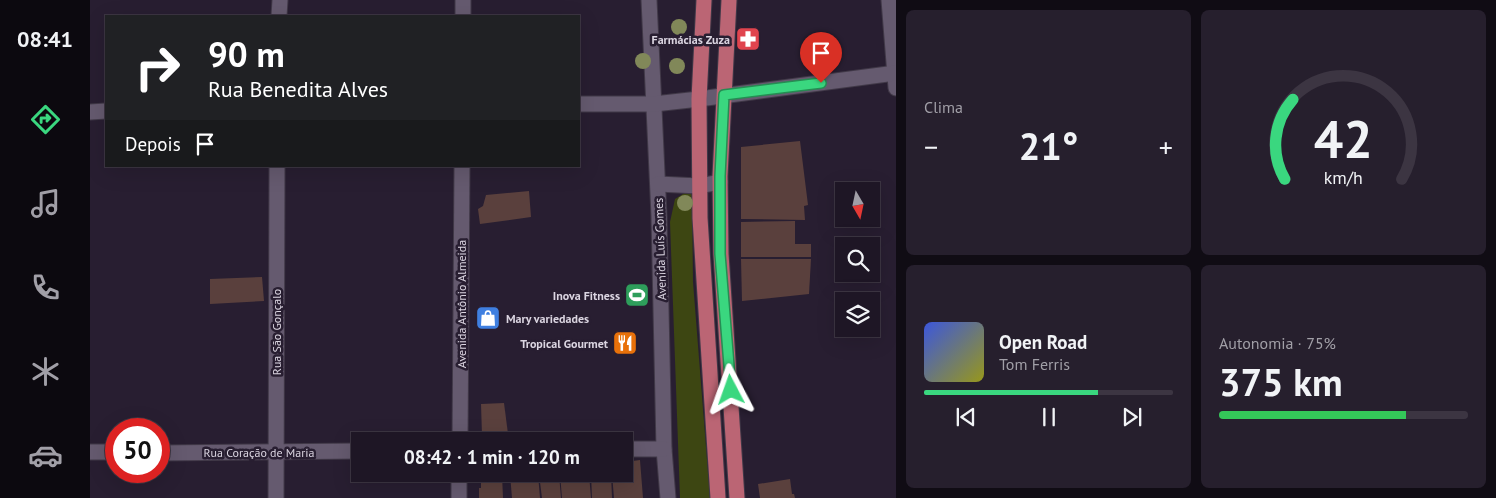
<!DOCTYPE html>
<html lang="pt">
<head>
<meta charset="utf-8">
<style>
  :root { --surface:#1e1625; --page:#261f2d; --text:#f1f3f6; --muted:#a19fa7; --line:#3c3542; --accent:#3ad77f }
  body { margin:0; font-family:"PT Sans",sans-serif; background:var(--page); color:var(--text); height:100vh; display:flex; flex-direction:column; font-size:19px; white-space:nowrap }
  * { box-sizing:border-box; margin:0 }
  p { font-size:16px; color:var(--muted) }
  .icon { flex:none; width:28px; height:28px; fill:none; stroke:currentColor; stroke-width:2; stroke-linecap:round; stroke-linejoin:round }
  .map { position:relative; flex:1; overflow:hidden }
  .details { display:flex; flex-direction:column; gap:10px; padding:10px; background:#100c14; width:600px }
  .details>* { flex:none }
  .top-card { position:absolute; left:15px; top:15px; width:475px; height:152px; border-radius:0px; box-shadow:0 5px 20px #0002,0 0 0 1px var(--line); background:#202124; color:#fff; overflow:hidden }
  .needle { width:32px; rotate:171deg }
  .buttons { position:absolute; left:745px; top:182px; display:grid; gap:10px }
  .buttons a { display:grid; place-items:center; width:45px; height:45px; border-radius:0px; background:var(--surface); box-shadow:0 5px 20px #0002,0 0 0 1px var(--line); font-size:25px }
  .speed { position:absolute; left:15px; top:418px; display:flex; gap:10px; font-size:25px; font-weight:700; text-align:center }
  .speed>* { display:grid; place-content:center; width:65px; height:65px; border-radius:50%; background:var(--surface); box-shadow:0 5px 20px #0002,0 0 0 1px var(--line); line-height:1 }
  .speed .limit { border:8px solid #d22; background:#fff; color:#111 }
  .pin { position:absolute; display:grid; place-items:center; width:42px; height:42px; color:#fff; margin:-51px -21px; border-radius:50% 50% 50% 0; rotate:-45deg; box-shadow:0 0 5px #0007 }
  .pin .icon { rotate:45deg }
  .me { position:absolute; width:55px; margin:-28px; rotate:356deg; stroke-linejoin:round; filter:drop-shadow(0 0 4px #0008) }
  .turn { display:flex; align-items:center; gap:18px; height:105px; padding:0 20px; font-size:22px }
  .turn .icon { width:65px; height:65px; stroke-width:2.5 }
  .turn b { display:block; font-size:35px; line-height:42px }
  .then { display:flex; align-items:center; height:48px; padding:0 20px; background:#0003; gap:10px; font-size:19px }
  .big { font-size:38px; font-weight:700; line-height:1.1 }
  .details .card { flex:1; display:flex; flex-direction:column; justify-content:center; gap:8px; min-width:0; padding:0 18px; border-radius:8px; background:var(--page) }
  .details .dial { align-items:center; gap:0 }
  .dial svg { height:130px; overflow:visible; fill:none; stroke:var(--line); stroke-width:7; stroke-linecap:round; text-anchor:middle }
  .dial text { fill:var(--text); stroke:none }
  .song { display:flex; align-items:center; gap:15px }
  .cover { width:60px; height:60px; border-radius:8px; background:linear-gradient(135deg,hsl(230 70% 55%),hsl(60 70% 35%)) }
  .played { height:5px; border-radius:2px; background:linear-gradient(90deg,var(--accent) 70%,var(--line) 70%) }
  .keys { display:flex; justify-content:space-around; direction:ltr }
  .heat { display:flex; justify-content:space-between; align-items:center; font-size:28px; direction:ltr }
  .charge { height:8px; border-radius:4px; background:linear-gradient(90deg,#34c759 75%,var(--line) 0) }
  .details .tiles { flex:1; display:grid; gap:10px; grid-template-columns:repeat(2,1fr) }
  .trip { position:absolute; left:261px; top:432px; width:282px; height:50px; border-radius:0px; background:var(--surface); box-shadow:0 5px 20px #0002,0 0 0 1px var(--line); font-weight:700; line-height:50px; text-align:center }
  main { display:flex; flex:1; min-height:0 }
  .menu { display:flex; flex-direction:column; width:90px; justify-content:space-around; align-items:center; background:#0c090f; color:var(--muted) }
  .menu .icon { width:35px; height:35px }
  .menu .selected { color:var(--accent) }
  .menu b { font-size:22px; color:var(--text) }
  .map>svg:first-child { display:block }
  .green { fill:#3d4612 }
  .building { fill:#5a403d }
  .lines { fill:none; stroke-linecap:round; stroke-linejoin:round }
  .minor-casing { stroke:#413948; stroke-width:17 }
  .major-casing { stroke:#413948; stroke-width:17 }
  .minor { stroke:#655a6f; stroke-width:15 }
  .major { stroke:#bb6574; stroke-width:15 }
  .tree { fill:#818859 }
  .route-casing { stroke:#268c53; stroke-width:12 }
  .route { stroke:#3ad77f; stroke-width:9 }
  .labels { text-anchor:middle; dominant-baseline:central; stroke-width:5; stroke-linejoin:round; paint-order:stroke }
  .poi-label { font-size:12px; font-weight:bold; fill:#dbd5e1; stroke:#281e31; text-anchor:end }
  .street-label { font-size:12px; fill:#dbd5e1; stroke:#281e31 }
</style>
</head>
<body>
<main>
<nav class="menu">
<b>08:41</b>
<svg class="icon selected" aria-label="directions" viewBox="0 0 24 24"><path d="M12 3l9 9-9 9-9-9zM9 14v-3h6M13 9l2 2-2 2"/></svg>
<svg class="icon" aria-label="music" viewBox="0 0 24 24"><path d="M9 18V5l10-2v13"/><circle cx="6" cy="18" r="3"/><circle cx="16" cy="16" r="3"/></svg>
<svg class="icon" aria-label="phone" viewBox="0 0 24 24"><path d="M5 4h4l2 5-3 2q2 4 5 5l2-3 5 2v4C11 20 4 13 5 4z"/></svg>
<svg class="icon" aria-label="climate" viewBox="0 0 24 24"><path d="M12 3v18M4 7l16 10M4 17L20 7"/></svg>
<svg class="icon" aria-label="car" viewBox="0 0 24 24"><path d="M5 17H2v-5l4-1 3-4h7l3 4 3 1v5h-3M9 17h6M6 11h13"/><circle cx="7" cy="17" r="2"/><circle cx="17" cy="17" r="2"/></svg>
</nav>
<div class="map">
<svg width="806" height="498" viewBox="0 0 806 498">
  <rect width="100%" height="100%" fill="#281e31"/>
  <path class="green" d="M 598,191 L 602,195 L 603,282 L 620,498 L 590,498 L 580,222 L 585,199 Z"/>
  <g class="building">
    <path d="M 710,141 L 718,205 L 714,206 L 715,220 L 651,219 L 651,147 Z"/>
    <path d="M 439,191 L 441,217 L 390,224 L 388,209 L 393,206 L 396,195 Z"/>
    <path d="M 705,221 L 705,244 L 721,244 L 721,257 L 651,257 L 651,222 Z"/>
    <path d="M 651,259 L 721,259 L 719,294 L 652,301 Z"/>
    <path d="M 172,277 L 174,301 L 120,304 L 120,279 Z"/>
    <path d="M 414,403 L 418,434 L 392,435 L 391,404 Z"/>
    <path d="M 550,460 L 553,498 L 524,498 L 522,474 L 535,474 L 535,462 Z"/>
    <path d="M 391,474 L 412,474 L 413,498 L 389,498 L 389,488 L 391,488 Z"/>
    <path d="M 420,474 L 448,474 L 450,498 L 422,498 Z"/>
    <path d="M 449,474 L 469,474 L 471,498 L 452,498 Z"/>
    <path d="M 470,474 L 499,474 L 501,498 L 472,498 Z"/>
    <path d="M 501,474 L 521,474 L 522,498 L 502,498 Z"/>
    <path d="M 700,479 L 702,494 L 704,494 L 705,498 L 670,498 L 668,484 Z"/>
  </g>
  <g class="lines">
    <defs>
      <g id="minor">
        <path d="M 559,0 L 569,216 L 574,449 L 578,498"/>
        <path d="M 799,0 L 806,88"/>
        <path d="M 189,16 L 190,0"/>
        <path d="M 373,16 L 373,0"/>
        <path d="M 489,104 L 564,104 L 609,99 L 806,73"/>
        <path d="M 0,112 L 16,111"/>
        <path d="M 568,184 L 609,186 L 630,182"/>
        <path d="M 370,441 L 372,166"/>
        <path d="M 535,449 L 574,449"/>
        <path d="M 0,452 L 26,452"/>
        <path d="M 69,453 L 270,451"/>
        <path d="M 186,498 L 187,166"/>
        <path d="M 369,498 L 369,474"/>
      </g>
      <g id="major">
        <path d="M 614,0 L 609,99 L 610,218 L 628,498"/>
        <path d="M 639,0 L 630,176 L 631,254 L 647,498"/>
      </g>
    </defs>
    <use href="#minor" class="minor-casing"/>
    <use href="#major" class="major-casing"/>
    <use href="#minor" class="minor"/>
    <use href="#major" class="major"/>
  </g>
  <g class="tree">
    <circle cx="589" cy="27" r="8"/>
    <circle cx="553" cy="61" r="8"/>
    <circle cx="587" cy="66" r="8"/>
    <circle cx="595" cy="203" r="8"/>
  </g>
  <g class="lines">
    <defs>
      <path id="route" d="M 641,390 L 630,254 L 630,176 L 634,95 L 731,83"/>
    </defs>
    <use href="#route" class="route-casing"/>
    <use href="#route" class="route"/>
  </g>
  <defs>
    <symbol id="pharmacy-square" viewBox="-11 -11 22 22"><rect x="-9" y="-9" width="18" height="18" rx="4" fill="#e0444e" stroke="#281e31"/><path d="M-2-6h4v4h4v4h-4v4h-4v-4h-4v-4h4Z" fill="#fff"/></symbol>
    <symbol id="stadium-square" viewBox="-11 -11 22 22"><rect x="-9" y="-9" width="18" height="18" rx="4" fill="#2e9e5b" stroke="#281e31"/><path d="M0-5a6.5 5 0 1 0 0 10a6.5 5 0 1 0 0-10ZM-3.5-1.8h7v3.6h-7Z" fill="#fff"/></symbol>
    <symbol id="shop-square" viewBox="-11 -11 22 22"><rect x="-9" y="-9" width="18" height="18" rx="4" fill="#3f7fe0" stroke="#281e31"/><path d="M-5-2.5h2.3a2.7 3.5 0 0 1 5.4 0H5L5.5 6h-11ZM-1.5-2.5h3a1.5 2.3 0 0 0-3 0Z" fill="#fff"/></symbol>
    <symbol id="restaurant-square" viewBox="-11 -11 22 22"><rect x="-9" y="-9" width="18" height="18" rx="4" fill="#e8710a" stroke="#281e31"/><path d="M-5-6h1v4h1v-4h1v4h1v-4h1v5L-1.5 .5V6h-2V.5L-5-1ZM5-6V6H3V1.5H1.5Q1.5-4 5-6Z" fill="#fff"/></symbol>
  </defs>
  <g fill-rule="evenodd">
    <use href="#pharmacy-square" x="644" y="25" width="28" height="28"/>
    <use href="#stadium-square" x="533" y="281" width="28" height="28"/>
    <use href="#shop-square" x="384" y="304" width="28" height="28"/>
    <use href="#restaurant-square" x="521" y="329" width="28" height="28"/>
  </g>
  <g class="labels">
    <g class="poi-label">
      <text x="640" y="39">Farmácias Zuza</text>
      <text x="530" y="295">Inova Fitness</text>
      <text x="416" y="318" text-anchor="start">Mary variedades</text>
      <text x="518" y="343">Tropical Gourmet</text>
    </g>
    <g class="street-label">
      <text transform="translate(570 249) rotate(-92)">Avenida Luís Gomes</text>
      <text transform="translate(371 304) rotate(-90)">Avenida Antônio Almeida</text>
      <text transform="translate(186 332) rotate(-90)">Rua São Gonçalo</text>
      <text x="169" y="452">Rua Coração de Maria</text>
    </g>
  </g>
</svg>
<div class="buttons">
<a><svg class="needle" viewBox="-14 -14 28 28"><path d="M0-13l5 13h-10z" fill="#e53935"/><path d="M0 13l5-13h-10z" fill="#a19fa7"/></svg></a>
<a><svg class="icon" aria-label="search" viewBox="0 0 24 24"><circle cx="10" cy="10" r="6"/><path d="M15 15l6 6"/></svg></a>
<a><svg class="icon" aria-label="layers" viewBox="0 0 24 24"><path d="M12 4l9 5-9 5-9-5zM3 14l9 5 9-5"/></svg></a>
</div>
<div class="speed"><div class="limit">50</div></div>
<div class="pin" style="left:731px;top:83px;background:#d93025"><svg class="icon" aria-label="arrive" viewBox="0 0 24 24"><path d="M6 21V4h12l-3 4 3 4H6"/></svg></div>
<svg class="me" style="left:641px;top:390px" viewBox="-20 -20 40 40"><path d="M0-17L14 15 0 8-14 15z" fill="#3ad77f" stroke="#fff" stroke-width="4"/></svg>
<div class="trip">08:42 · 1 min · 120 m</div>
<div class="top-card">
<div class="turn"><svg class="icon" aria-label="right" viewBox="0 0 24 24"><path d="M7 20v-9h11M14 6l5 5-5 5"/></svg><div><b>90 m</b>Rua Benedita Alves</div></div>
<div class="then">Depois<svg class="icon" aria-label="arrive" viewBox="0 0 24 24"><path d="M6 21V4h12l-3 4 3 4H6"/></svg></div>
</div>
</div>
<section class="details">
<div class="tiles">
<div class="card"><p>Clima</p>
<div class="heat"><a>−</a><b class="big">21°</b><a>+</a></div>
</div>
<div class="card dial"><svg viewBox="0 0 100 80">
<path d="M14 69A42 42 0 1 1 86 69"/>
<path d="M14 69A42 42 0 0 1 19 20" stroke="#3ad77f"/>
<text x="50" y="56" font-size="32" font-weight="700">42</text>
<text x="50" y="72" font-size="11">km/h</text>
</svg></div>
<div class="card">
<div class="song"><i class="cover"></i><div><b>Open Road</b><p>Tom Ferris</p></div></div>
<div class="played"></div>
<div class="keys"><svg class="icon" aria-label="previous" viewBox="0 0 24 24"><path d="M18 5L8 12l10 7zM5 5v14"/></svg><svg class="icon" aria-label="pause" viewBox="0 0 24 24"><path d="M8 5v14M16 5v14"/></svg><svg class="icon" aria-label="next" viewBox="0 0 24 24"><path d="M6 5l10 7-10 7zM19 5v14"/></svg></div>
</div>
<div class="card"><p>Autonomia · 75%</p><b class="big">375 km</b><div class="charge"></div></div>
</div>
</section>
</main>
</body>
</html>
